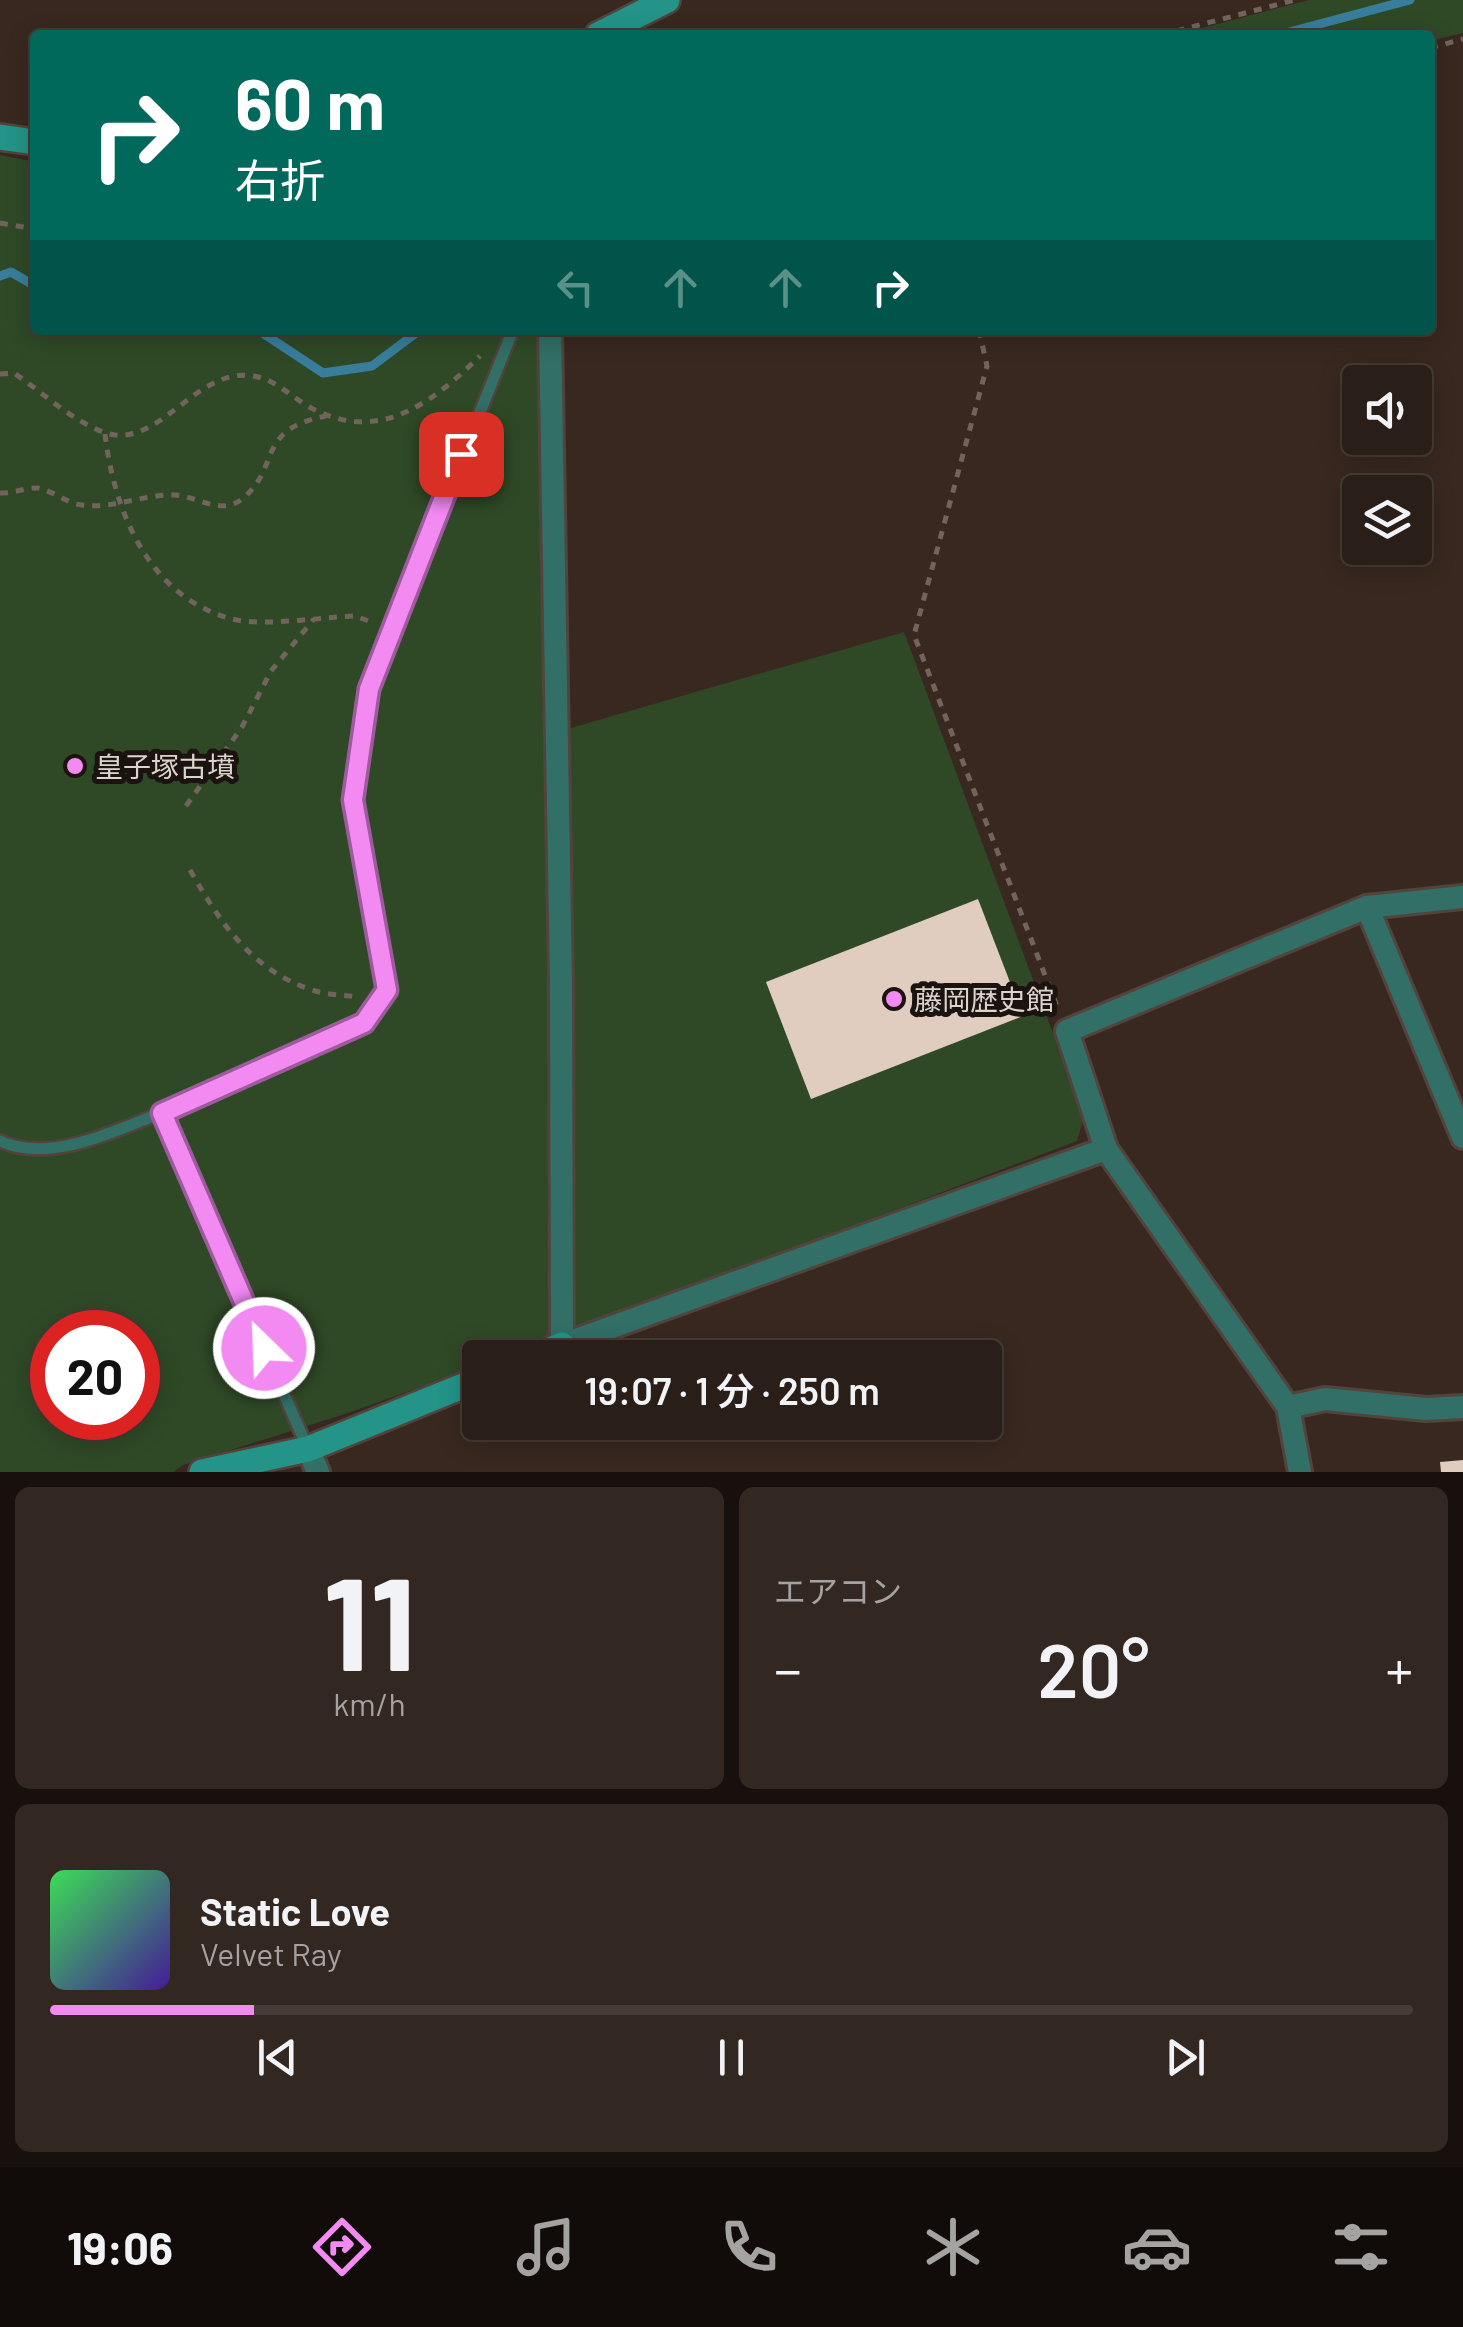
<!DOCTYPE html>
<html lang="ja">
<head>
<meta charset="utf-8">
<style>
  :root { --surface:#2a1e18; --page:#322721; --text:#f1f3f6; --muted:#a5a2a2; --line:#463c37; --accent:#f28af2 }
  body { margin:0; font-family:Barlow,"Noto Sans JP",sans-serif; background:var(--page); color:var(--text); height:100vh; display:flex; flex-direction:column; font-size:38px; white-space:nowrap }
  * { box-sizing:border-box; margin:0 }
  p { font-size:32px; color:var(--muted) }
  .icon { flex:none; width:55px; height:55px; fill:none; stroke:currentColor; stroke-width:2; stroke-linecap:round; stroke-linejoin:round }
  .map { position:relative; height:1472px; overflow:hidden }
  .details { display:flex; flex-direction:column; gap:15px; padding:15px; background:#17100d; flex:1 }
  .details>* { flex:none }
  .guide { position:absolute; left:30px; top:30px; width:1405px; height:305px; border-radius:10px; box-shadow:0 5px 25px #0003,0 0 0 2px var(--line); background:#00695c; color:#fff; overflow:hidden }
  .tools { position:absolute; left:1342px; top:365px; display:grid; gap:20px }
  .tools a { display:grid; place-items:center; width:90px; height:90px; border-radius:10px; background:var(--surface); box-shadow:0 5px 25px #0003,0 0 0 2px var(--line); font-size:50px }
  .speed { position:absolute; left:30px; top:1310px; display:flex; gap:20px; font-size:50px; font-weight:700; text-align:center }
  .speed>* { display:grid; place-content:center; width:130px; height:130px; border-radius:50%; background:var(--surface); box-shadow:0 5px 25px #0003,0 0 0 2px var(--line); line-height:1 }
  .speed .limit { border:15px solid #d22; background:#fff; color:#111 }
  .pin { position:absolute; display:grid; place-items:center; width:85px; height:85px; color:#fff; margin:-42px; border-radius:20px; box-shadow:0 5px 15px #0006 }
  .me { position:absolute; width:110px; margin:-55px; rotate:336deg; stroke-linejoin:round; filter:drop-shadow(0 0 8px #0008) }
  .turn { display:flex; align-items:center; gap:35px; height:210px; padding:0 40px; font-size:45px }
  .turn .icon { width:130px; height:130px; stroke-width:2.5 }
  .turn b { display:block; font-size:70px; line-height:85px }
  .lanes { display:flex; align-items:center; height:95px; padding:0 40px; background:#0003; justify-content:center; gap:50px; direction:ltr }
  .lanes .off { opacity:.35 }
  .big { font-size:75px; font-weight:600; line-height:1.1 }
  .details .widget { flex:1; display:flex; flex-direction:column; justify-content:center; gap:15px; min-width:0; padding:0 35px; border-radius:15px; background:var(--page) }
  .details .dial { align-items:center; gap:0 }
  .dial b { font-size:130px; line-height:1 }
  .song { display:flex; align-items:center; gap:30px }
  .cover { width:120px; height:120px; border-radius:15px; background:linear-gradient(135deg,hsl(130 70% 55%),hsl(260 70% 35%)) }
  .played { height:10px; border-radius:5px; background:linear-gradient(90deg,var(--accent) 15%,var(--line) 15%) }
  .keys { display:flex; justify-content:space-around; direction:ltr }
  .heat { display:flex; justify-content:space-between; align-items:center; font-size:55px; direction:ltr }
  .details .tiles { flex:1; display:grid; gap:15px; grid-template-columns:1fr 1fr }
  .widget:last-child { grid-column:span 2 }
  .trip { position:absolute; left:462px; top:1340px; width:540px; height:100px; border-radius:10px; background:var(--surface); box-shadow:0 5px 25px #0003,0 0 0 2px var(--line); font-weight:600; line-height:100px; text-align:center }
  .tabs { display:flex; height:160px; justify-content:space-around; align-items:center; background:#110c0a; color:var(--muted) }
  .tabs .icon { width:70px; height:70px }
  .tabs .selected { color:var(--accent) }
  .tabs b { font-size:45px; color:var(--text) }
  .map>svg:first-child { display:block }
  .green { fill:#2f4926; fill-rule:evenodd }
  .lines { fill:none; stroke-linecap:round; stroke-linejoin:round }
  .stream { stroke:#387e9c; stroke-width:9 }
  .building { fill:#e0cdc0 }
  .lane-casing { stroke:#52433c; stroke-width:16 }
  .street-casing { stroke:#52433c; stroke-width:28 }
  .secondary-casing { stroke:#52433c; stroke-width:30 }
  .path { stroke:#72645d; stroke-width:5; stroke-dasharray:8 8; stroke-linecap:butt }
  .lane { stroke:#326f67; stroke-width:11 }
  .street { stroke:#326f67; stroke-width:22 }
  .secondary { stroke:#249488; stroke-width:25 }
  .route-casing { stroke:#9d5a9d; stroke-width:25 }
  .route { stroke:#f28af2; stroke-width:18 }
  .poi-dot { fill:#f28af2; stroke:#1a130f; stroke-width:4 }
  .labels { text-anchor:middle; dominant-baseline:central; stroke-width:10; stroke-linejoin:round; paint-order:stroke }
  .poi-label { font-size:28px; fill:#ddd3cd; stroke:#1a130f; text-anchor:start }
</style>
</head>
<body>
<div class="map">
<svg width="1463" height="1472" viewBox="0 0 1463 1472">
  <rect width="100%" height="100%" fill="#382820"/>
  <g class="green">
    <path d="M 1309,0 L 1463,0 L 1463,33 L 1430,41 L 1430,35 L 1175,35 Z"/>
    <path d="M 0,155 L 35,162 L 35,330 L 541,330 L 543,736 L 904,632 L 1084,1117 L 1077,1141 L 597,1323 L 502,1357 L 480,1358 L 480,1366 L 345,1414 L 183,1465 L 173,1472 L 0,1472 ZM 52,1332 L 138,1332 L 138,1418 L 52,1418 Z"/>
  </g>
  <g class="lines">
    <g class="stream">
      <path d="M 1278,35 L 1410,0"/>
      <path d="M 0,276 L 11,272 L 35,286"/>
      <path d="M 258,330 L 323,373 L 372,366 L 420,330"/>
    </g>
  </g>
  <g class="building">
    <path d="M 978,899 L 1023,1016 L 811,1099 L 766,982 Z"/>
    <path d="M 1463,1460 L 1463,1472 L 1441,1472 L 1440,1462 Z"/>
  </g>
  <g class="lines">
    <defs>
      <g id="lane">
        <path d="M 0,1141 C 50,1164 114,1131 161,1113"/>
        <path d="M 308,1449 L 161,1113 L 364,1023 L 387,990 L 353,800 L 369,689 L 513,330"/>
      </g>
      <g id="street">
        <path d="M 550,330 L 561,984 L 562,1345 L 1106,1149"/>
        <path d="M 1367,907 L 1463,1137"/>
        <path d="M 1288,1407 L 1325,1399 L 1426,1409 L 1463,1407"/>
        <path d="M 308,1449 L 318,1472"/>
        <path d="M 1300,1472 L 1288,1407 L 1106,1149 L 1067,1031 L 1367,907 L 1463,897"/>
      </g>
      <g id="secondary">
        <path d="M 598,35 L 667,0"/>
        <path d="M 0,137 L 35,142"/>
        <path d="M 531,1358 L 562,1345"/>
        <path d="M 202,1472 L 308,1449 L 480,1379"/>
      </g>
    </defs>
    <use href="#lane" class="lane-casing"/>
    <use href="#street" class="street-casing"/>
    <use href="#secondary" class="secondary-casing"/>
    <g class="path">
      <path d="M 1161,35 L 1295,0"/>
      <path d="M 1430,48 L 1463,39"/>
      <path d="M 0,223 L 35,229"/>
      <path d="M 979,330 L 987,366 L 914,635 L 1058,1009"/>
      <path d="M 0,374 L 14,373 C 42,392 71,420 103,432 C 158,453 195,366 253,376 C 274,379 288,394 306,405 C 376,446 430,405 480,356"/>
      <path d="M 105,434 C 114,510 148,597 232,619 C 265,627 319,617 355,616 L 374,623"/>
      <path d="M 0,493 C 13,494 26,487 38,488 C 53,491 67,503 82,505 C 113,509 144,494 175,495 C 197,496 221,516 242,499 C 282,467 254,430 326,416"/>
      <path d="M 186,806 L 242,727 L 271,671 L 314,619"/>
      <path d="M 190,870 C 220,922 251,970 312,990 C 326,995 344,995 359,997"/>
    </g>
    <use href="#lane" class="lane"/>
    <use href="#street" class="street"/>
    <use href="#secondary" class="secondary"/>
  </g>
  <g class="lines">
    <defs>
      <path id="route" d="M 264,1348 L 162,1113 L 364,1023 L 387,990 L 353,800 L 369,689 L 461,454"/>
    </defs>
    <use href="#route" class="route-casing"/>
    <use href="#route" class="route"/>
  </g>
  <g class="poi-dot">
    <circle cx="75" cy="766" r="10"/>
    <circle cx="894" cy="999" r="10"/>
  </g>
  <g class="labels">
    <g class="poi-label">
      <text x="95" y="766">皇子塚古墳</text>
      <text x="914" y="999">藤岡歴史館</text>
    </g>
  </g>
</svg>
<div class="tools">
<a><svg class="icon" aria-label="sound" viewBox="0 0 24 24"><path d="M4 9h4l5-4v14l-5-4H4zM17 9q2 3 0 6"/></svg></a>
<a><svg class="icon" aria-label="layers" viewBox="0 0 24 24"><path d="M12 4l9 5-9 5-9-5zM3 14l9 5 9-5"/></svg></a>
</div>
<div class="speed"><div class="limit">20</div></div>
<div class="pin" style="left:461px;top:454px;background:#d93025"><svg class="icon" aria-label="arrive" viewBox="0 0 24 24"><path d="M6 21V4h12l-3 4 3 4H6"/></svg></div>
<svg class="me" style="left:264px;top:1348px" viewBox="-20 -20 40 40"><circle r="17" fill="#f28af2" stroke="#fff" stroke-width="3"/><path d="M0-11L8 9 0 5-8 9z" fill="#fff"/></svg>
<div class="trip">19:07 · 1 分 · 250 m</div>
<div class="guide">
<div class="turn"><svg class="icon" aria-label="right" viewBox="0 0 24 24"><path d="M7 20v-9h11M14 6l5 5-5 5"/></svg><div><b>60 m</b>右折</div></div>
<div class="lanes"><svg class="icon off" aria-label="left" viewBox="0 0 24 24"><path d="M17 20v-9H6M10 6l-5 5 5 5"/></svg><svg class="icon off" aria-label="ahead" viewBox="0 0 24 24"><path d="M12 20V5M6 11l6-6 6 6"/></svg><svg class="icon off" aria-label="ahead" viewBox="0 0 24 24"><path d="M12 20V5M6 11l6-6 6 6"/></svg><svg class="icon" aria-label="right" viewBox="0 0 24 24"><path d="M7 20v-9h11M14 6l5 5-5 5"/></svg></div>
</div>
</div>
<section class="details">
<div class="tiles">
<div class="widget dial"><b>11</b><p>km/h</p></div>
<div class="widget"><p>エアコン</p>
<div class="heat"><a>−</a><b class="big">20°</b><a>+</a></div>
</div>
<div class="widget">
<div class="song"><i class="cover"></i><div><b>Static Love</b><p>Velvet Ray</p></div></div>
<div class="played"></div>
<div class="keys"><svg class="icon" aria-label="previous" viewBox="0 0 24 24"><path d="M18 5L8 12l10 7zM5 5v14"/></svg><svg class="icon" aria-label="pause" viewBox="0 0 24 24"><path d="M8 5v14M16 5v14"/></svg><svg class="icon" aria-label="next" viewBox="0 0 24 24"><path d="M6 5l10 7-10 7zM19 5v14"/></svg></div>
</div>
</div>
</section>
<nav class="tabs">
<b>19:06</b>
<svg class="icon selected" aria-label="directions" viewBox="0 0 24 24"><path d="M12 3l9 9-9 9-9-9zM9 14v-3h6M13 9l2 2-2 2"/></svg>
<svg class="icon" aria-label="music" viewBox="0 0 24 24"><path d="M9 18V5l10-2v13"/><circle cx="6" cy="18" r="3"/><circle cx="16" cy="16" r="3"/></svg>
<svg class="icon" aria-label="phone" viewBox="0 0 24 24"><path d="M5 4h4l2 5-3 2q2 4 5 5l2-3 5 2v4C11 20 4 13 5 4z"/></svg>
<svg class="icon" aria-label="climate" viewBox="0 0 24 24"><path d="M12 3v18M4 7l16 10M4 17L20 7"/></svg>
<svg class="icon" aria-label="car" viewBox="0 0 24 24"><path d="M5 17H2v-5l4-1 3-4h7l3 4 3 1v5h-3M9 17h6M6 11h13"/><circle cx="7" cy="17" r="2"/><circle cx="17" cy="17" r="2"/></svg>
<svg class="icon" aria-label="filters" viewBox="0 0 24 24"><path d="M4 7h16M4 17h16"/><circle cx="9" cy="7" r="2"/><circle cx="15" cy="17" r="2"/></svg>
</nav>
</body>
</html>
